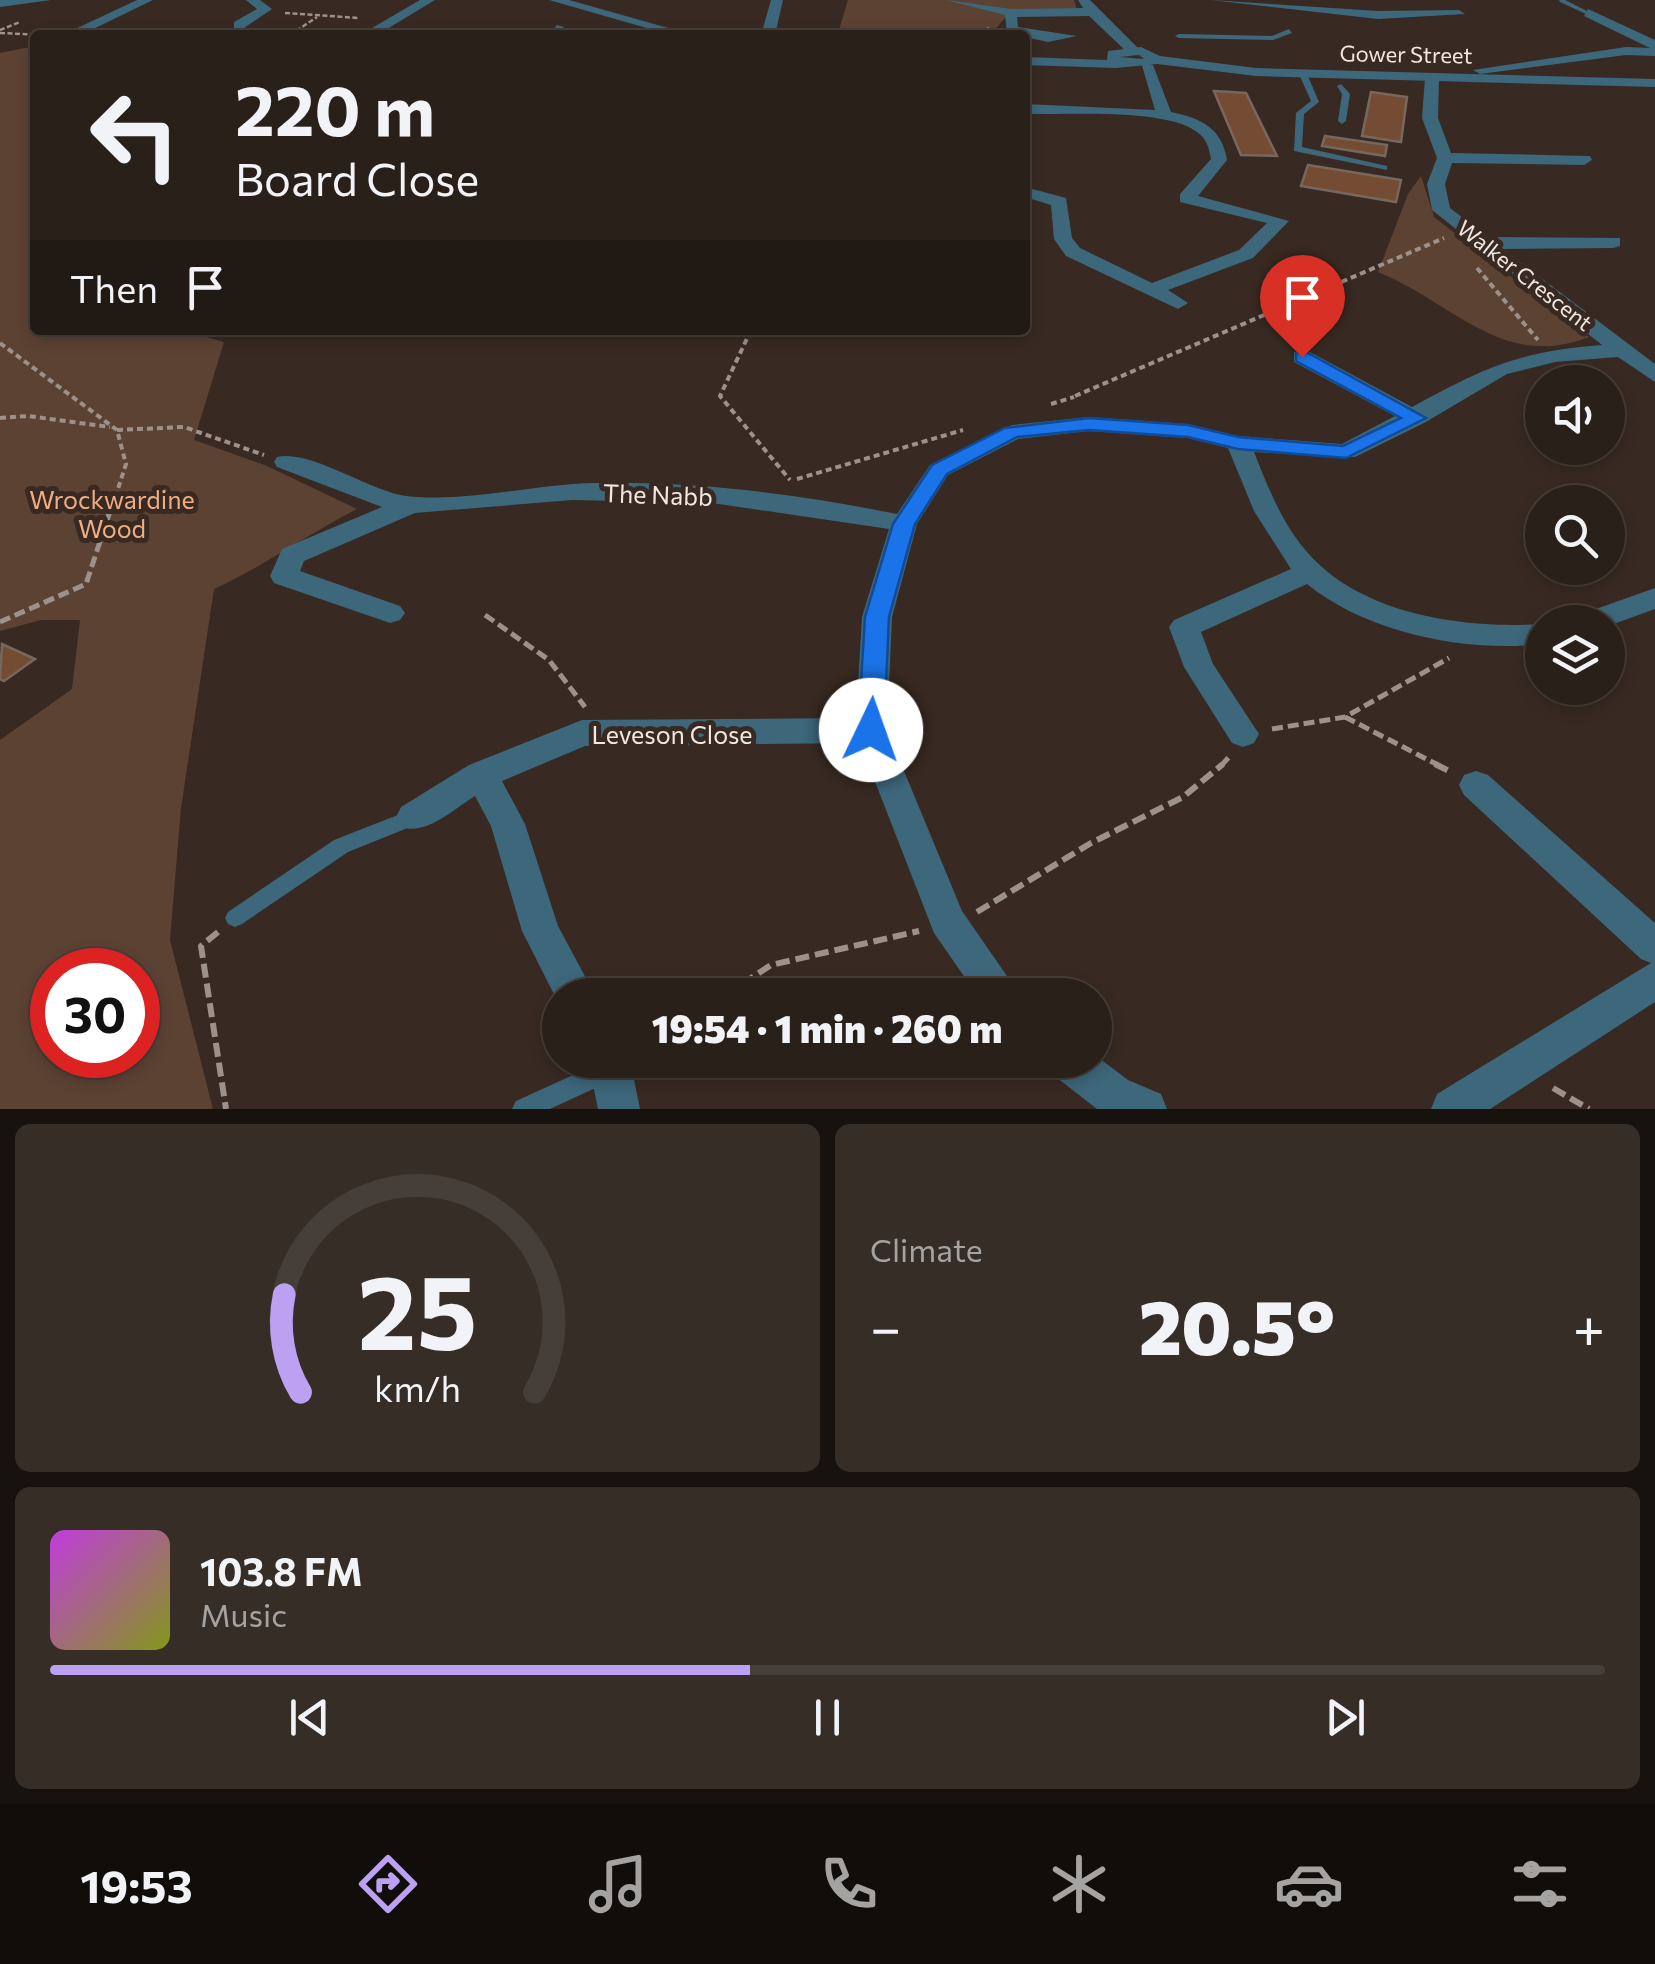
<!DOCTYPE html>
<html lang="en">
<head>
<meta charset="utf-8">
<style>
  :root { --surface:#2a201a; --page:#362d27; --text:#f1f3f6; --muted:#a5a3a2; --line:#463e39; --accent:#bca0f2 }
  body { margin:0; font-family:Commissioner,sans-serif; background:var(--page); color:var(--text); height:100vh; display:flex; flex-direction:column; font-size:38px; white-space:nowrap }
  * { box-sizing:border-box; margin:0 }
  p { font-size:32px; color:var(--muted) }
  .icon { flex:none; width:55px; height:55px; fill:none; stroke:currentColor; stroke-width:2; stroke-linecap:round; stroke-linejoin:round }
  .map { position:relative; height:1109px; overflow:hidden }
  .drawer { display:flex; flex-direction:column; gap:15px; padding:15px; background:#17120e; flex:1 }
  .drawer>* { flex:none }
  .top-card { position:absolute; left:30px; top:30px; width:1000px; height:305px; border-radius:10px; box-shadow:0 5px 15px #0003,0 0 0 2px var(--line); background:#2a201a; color:var(--text); overflow:hidden }
  .fabs { position:absolute; left:1525px; top:365px; display:grid; gap:20px }
  .fabs a { display:grid; place-items:center; width:100px; height:100px; border-radius:50%; background:var(--surface); box-shadow:0 5px 15px #0003,0 0 0 2px var(--line); font-size:50px }
  .speed { position:absolute; left:30px; top:948px; display:flex; gap:20px; font-size:50px; font-weight:700; text-align:center }
  .speed>* { display:grid; place-content:center; width:130px; height:130px; border-radius:50%; background:var(--surface); box-shadow:0 5px 15px #0003,0 0 0 2px var(--line); line-height:1 }
  .speed .limit { border:15px solid #d22; background:#fff; color:#111 }
  .pin { position:absolute; display:grid; place-items:center; width:85px; height:85px; color:#fff; margin:-102px -42px; border-radius:50% 50% 50% 0; rotate:-45deg; box-shadow:0 0 10px #0007 }
  .pin .icon { rotate:45deg }
  .me { position:absolute; width:110px; margin:-55px; rotate:3deg; stroke-linejoin:round; filter:drop-shadow(0 0 8px #0008) }
  .turn { display:flex; align-items:center; gap:35px; height:210px; padding:0 40px; font-size:45px }
  .turn .icon { width:130px; height:130px; stroke-width:2.5 }
  .turn b { display:block; font-size:70px; line-height:85px }
  .then { display:flex; align-items:center; height:95px; padding:0 40px; background:#0003; gap:20px; font-size:38px }
  .big { font-size:75px; font-weight:800; line-height:1.1 }
  .drawer .tile { flex:1; display:flex; flex-direction:column; justify-content:center; gap:15px; min-width:0; padding:0 35px; border-radius:15px; background:var(--page) }
  .drawer .dial { align-items:center; gap:0 }
  .dial svg { height:260px; overflow:visible; fill:none; stroke:var(--line); stroke-width:7; stroke-linecap:round; text-anchor:middle }
  .dial text { fill:var(--text); stroke:none }
  .song { display:flex; align-items:center; gap:30px }
  .cover { width:120px; height:120px; border-radius:15px; background:linear-gradient(135deg,hsl(290 70% 55%),hsl(70 70% 35%)) }
  .played { height:10px; border-radius:5px; background:linear-gradient(90deg,var(--accent) 45%,var(--line) 45%) }
  .keys { display:flex; justify-content:space-around; direction:ltr }
  .heat { display:flex; justify-content:space-between; align-items:center; font-size:55px; direction:ltr }
  .drawer .tiles { flex:1; display:grid; gap:15px; grid-template-columns:1fr 1fr }
  .tile:last-child { grid-column:span 2 }
  .trip { position:absolute; left:542px; top:978px; width:570px; height:100px; border-radius:50px; background:var(--surface); box-shadow:0 5px 15px #0003,0 0 0 2px var(--line); font-weight:800; line-height:100px; text-align:center }
  .dock { display:flex; height:160px; justify-content:space-around; align-items:center; background:#110d0a; color:var(--muted) }
  .dock .icon { width:70px; height:70px }
  .dock .active { color:var(--accent) }
  .dock b { font-size:45px; color:var(--text) }
  .map>svg:first-child { display:block }
  .green { fill:#5c4233; fill-rule:evenodd }
  .building { fill:#734c33; stroke:#77675e; stroke-width:2.5 }
  .lines { fill:none; stroke-linecap:round; stroke-linejoin:round }
  .path-far3 { stroke:#9d928b; stroke-width:2.5; stroke-dasharray:5 2.5; stroke-linecap:butt }
  .path-far2 { stroke:#9d928b; stroke-width:4; stroke-dasharray:6 4; stroke-linecap:butt }
  .path-far1 { stroke:#9d928b; stroke-width:5; stroke-dasharray:11 5; stroke-linecap:butt }
  .path { stroke:#9d928b; stroke-width:6; stroke-dasharray:14 6; stroke-linecap:butt }
  .service { fill:#3d677b; fill-rule:evenodd }
  .minor { fill:#3d677b; fill-rule:evenodd }
  .tertiary { fill:#3d677b; fill-rule:evenodd }
  .route { fill:#1a73e8; stroke:#114b97; stroke-width:2.5 }
  .labels { text-anchor:middle; dominant-baseline:central; stroke-width:10; stroke-linejoin:round; paint-order:stroke }
  .far-street-label { font-size:22px; fill:#f1e8e2; stroke:#382a22 }
  .street-label { font-size:25px; fill:#f1e8e2; stroke:#382a22 }
  .park-label { font-size:25px; fill:#efad84; stroke:#382a22 }
</style>
</head>
<body>
<div class="map">
<svg width="1655" height="1109" viewBox="0 0 1655 1109">
  <rect width="100%" height="100%" fill="#382a22"/>
  <g class="green">
    <path d="M 848,0 L 1074,0 L 1077,10 L 1013,9 L 990,35 L 839,30 Z"/>
    <path d="M 35,46 L 35,330 L 196,330 L 195,334 L 224,342 L 194,440 L 267,466 L 357,509 C 308,534 264,566 214,589 L 181,808 L 170,940 L 213,1109 L 0,1109 L 0,740 L 72,689 L 80,620 L 41,620 L 0,631 L 0,53 ZM 52,970 L 138,970 L 138,1055 L 52,1055 Z"/>
    <path d="M 1421,176 L 1434,217 L 1589,337 C 1503,371 1454,303 1378,272 L 1408,194 Z"/>
  </g>
  <g class="building">
    <path d="M 1214,91 L 1246,93 L 1277,156 L 1241,155 Z"/>
    <path d="M 1371,92 L 1407,97 L 1401,142 L 1362,136 Z"/>
    <path d="M 1325,136 L 1387,145 L 1385,156 L 1322,146 Z"/>
    <path d="M 1308,165 L 1401,180 L 1396,202 L 1301,186 Z"/>
    <path d="M 2,644 L 35,659 L 4,681 L 0,679 Z"/>
  </g>
  <g class="lines">
    <g class="path-far3">
      <path d="M 285,13 L 359,18"/>
      <path d="M 0,30 L 20,22"/>
      <path d="M 0,33 L 45,35"/>
      <path d="M 290,35 L 317,17"/>
      <path d="M 974,35 L 989,28"/>
    </g>
    <g class="path-far2">
      <path d="M 1477,268 L 1538,340"/>
      <path d="M 751,330 L 720,396 L 790,480"/>
      <path d="M 0,343 L 117,430 L 126,464 L 115,498"/>
      <path d="M 1075,396 L 1444,238"/>
      <path d="M 1051,404 L 1074,397"/>
      <path d="M 0,418 L 28,416 L 110,427"/>
      <path d="M 117,430 L 184,427 L 264,455"/>
      <path d="M 797,479 L 963,430"/>
    </g>
    <g class="path-far1">
      <path d="M 485,615 L 549,660 L 585,707"/>
      <path d="M 0,622 L 86,584 L 115,496"/>
      <path d="M 1345,717 L 1440,766"/>
      <path d="M 1272,729 L 1345,717 L 1449,658"/>
      <path d="M 1221,766 L 1229,757"/>
    </g>
    <g class="path">
      <path d="M 1435,764 L 1451,772"/>
      <path d="M 977,912 L 1091,843 L 1183,797 L 1223,764"/>
      <path d="M 218,932 L 201,946 L 226,1109"/>
      <path d="M 725,995 L 771,965 L 919,931"/>
      <path d="M 1553,1088 L 1589,1109"/>
    </g>
    <g class="service">
      <path d="M 1559,0 L 1565,0 L 1591,13 L 1586,14 L 1560,2 Z"/>
      <path d="M 557,25 L 564,27 L 557,35 L 549,35 Z"/>
      <path d="M 1289,29 L 1292,33 L 1273,40 L 1179,38 L 1175,36 L 1179,34 L 1272,36 Z"/>
      <path d="M 1303,72 L 1307,74 L 1319,102 L 1304,114 L 1302,147 L 1387,166 L 1387,170 L 1294,151 L 1296,113 L 1311,101 L 1299,74 Z"/>
      <path d="M 1341,84 L 1350,94 L 1346,121 L 1342,124 L 1338,121 L 1342,94 L 1337,86 Z"/>
      <path d="M 413,809 L 420,811 L 422,817 L 420,823 L 348,852 L 242,924 L 235,927 L 228,924 L 225,918 L 228,912 L 334,840 Z"/>
      <path d="M 606,1060 L 617,1062 L 620,1070 L 617,1078 L 550,1109 L 512,1109 L 516,1101 Z"/>
    </g>
    <g class="minor">
      <path d="M 0,0 L 51,0 L 0,7 Z"/>
      <path d="M 137,0 L 153,0 L 85,33 L 73,30 Z"/>
      <path d="M 246,0 L 260,0 L 272,9 L 244,28 L 234,28 L 234,22 L 257,9 Z"/>
      <path d="M 420,0 L 435,0 L 377,35 L 360,35 Z"/>
      <path d="M 771,0 L 783,0 L 775,35 L 761,35 Z"/>
      <path d="M 946,0 L 1011,9 L 1083,8 L 1078,0 L 1090,0 L 1140,50 L 1128,53 L 1089,16 L 1017,17 L 1018,27 L 1077,36 L 1048,42 L 1007,33 L 1005,15 Z"/>
      <path d="M 1210,0 L 1378,11 L 1459,10 L 1465,14 L 1378,19 Z"/>
      <path d="M 1588,9 L 1655,40 L 1655,56 L 1626,55 L 1480,74 L 1473,70 L 1626,47 L 1650,48 L 1584,16 Z"/>
      <path d="M 1141,62 L 1153,65 L 1171,112 C 1201,118 1222,128 1227,160 L 1198,196 L 1289,221 L 1253,258 L 1168,290 L 1188,303 L 1178,309 L 1066,256 L 1054,239 L 1051,205 L 1025,197 L 1025,187 L 1066,198 L 1072,238 L 1080,248 L 1152,283 L 1239,250 L 1267,223 L 1180,202 L 1180,194 L 1211,159 C 1209,148 1207,139 1197,132 C 1166,108 1066,115 1025,114 L 1025,104 L 1155,110 Z"/>
      <path d="M 1432,74 L 1439,78 L 1438,118 L 1451,153 L 1590,156 L 1592,160 L 1584,165 L 1452,163 L 1445,184 L 1450,208 L 1488,237 L 1620,238 L 1620,246 L 1613,248 L 1503,249 L 1655,364 L 1655,382 L 1618,357 L 1555,362 L 1507,374 L 1424,423 L 1355,457 L 1254,452 C 1268,487 1282,524 1308,553 C 1362,615 1465,629 1542,624 L 1542,644 C 1467,653 1367,633 1307,584 L 1201,632 L 1213,664 L 1259,734 L 1254,743 L 1243,747 L 1232,743 L 1184,667 L 1169,627 L 1174,620 L 1291,569 L 1254,511 L 1228,448 L 1188,438 L 1089,431 L 1018,439 L 948,475 L 917,524 L 892,617 L 887,730 L 962,911 L 1020,995 L 977,995 L 934,933 L 860,743 L 585,746 L 502,781 L 525,824 L 558,926 L 595,995 L 560,995 L 560,1006 L 522,931 L 491,826 L 475,796 C 454,809 426,836 401,827 L 396,817 L 401,807 L 469,765 L 582,720 L 856,718 L 862,617 L 889,529 L 712,503 L 572,500 L 415,513 L 304,561 L 300,571 L 400,606 L 405,613 L 400,620 L 390,623 L 274,583 L 270,576 L 282,549 L 382,507 L 277,467 L 274,462 L 277,457 C 310,449 369,491 406,496 C 469,503 533,484 595,483 C 697,481 798,494 897,514 L 930,465 L 1012,425 L 1089,417 L 1188,424 L 1238,436 L 1342,444 L 1395,416 L 1294,362 L 1294,352 L 1310,352 L 1412,407 C 1484,368 1519,351 1602,345 L 1432,210 L 1427,184 L 1437,158 L 1422,118 L 1425,78 Z"/>
      <path d="M 1655,588 L 1655,609 L 1608,626 L 1608,622 L 1574,622 L 1579,615 Z"/>
      <path d="M 1476,771 L 1488,775 L 1655,923 L 1655,1002 L 1490,1109 L 1431,1109 L 1437,1094 L 1651,963 L 1641,959 L 1464,795 L 1459,785 L 1464,775 Z"/>
      <path d="M 1095,1055 L 1128,1080 L 1161,1094 L 1167,1109 L 1097,1109 L 1052,1074 L 1046,1060 L 1095,1060 Z"/>
      <path d="M 588,1060 L 630,1060 L 640,1109 L 598,1109 Z"/>
    </g>
    <g class="tertiary">
      <path d="M 549,0 L 569,0 L 693,35 L 671,35 Z"/>
      <path d="M 1141,47 L 1160,56 L 1256,68 L 1655,79 L 1655,87 L 1256,76 L 1157,64 L 1116,68 L 1025,65 L 1025,57 L 1107,60 L 1108,51 ZM 1139,55 L 1144,59 L 1120,57 Z"/>
    </g>
  </g>
  <path class="route" d="M 1296,353 L 1308,353 L 1426,418 L 1346,458 L 1238,449 L 1188,437 L 1089,430 L 1017,437 L 947,474 L 915,524 L 889,617 L 884,730 L 871,741 L 862,738 L 858,730 L 865,617 L 893,524 L 932,465 L 1005,428 L 1089,418 L 1188,425 L 1238,437 L 1343,446 L 1401,418 L 1296,361 Z"/>
  <g class="labels">
    <g class="far-street-label">
      <text transform="translate(1406 54) rotate(1)">Gower Street</text>
      <text transform="translate(1525 275) rotate(38)">Walker Crescent</text>
    </g>
    <g class="street-label">
      <text transform="translate(658 494) rotate(2)">The Nabb</text>
      <text x="672" y="734">Leveson Close</text>
    </g>
    <g class="park-label">
      <text x="112" y="499">Wrockwardine<tspan x="112" dy="29">Wood</tspan></text>
    </g>
  </g>
</svg>
<div class="fabs">
<a><svg class="icon" aria-label="sound" viewBox="0 0 24 24"><path d="M4 9h4l5-4v14l-5-4H4zM17 9q2 3 0 6"/></svg></a>
<a><svg class="icon" aria-label="search" viewBox="0 0 24 24"><circle cx="10" cy="10" r="6"/><path d="M15 15l6 6"/></svg></a>
<a><svg class="icon" aria-label="layers" viewBox="0 0 24 24"><path d="M12 4l9 5-9 5-9-5zM3 14l9 5 9-5"/></svg></a>
</div>
<div class="speed"><div class="limit">30</div></div>
<div class="pin" style="left:1302px;top:357px;background:#d93025"><svg class="icon" aria-label="arrive" viewBox="0 0 24 24"><path d="M6 21V4h12l-3 4 3 4H6"/></svg></div>
<svg class="me" style="left:871px;top:730px" viewBox="-20 -20 40 40"><circle r="19" fill="#fff"/><path d="M0-13L10 11 0 6-10 11z" fill="#1a73e8"/></svg>
<div class="trip">19:54 · 1 min · 260 m</div>
<div class="top-card">
<div class="turn"><svg class="icon" aria-label="left" viewBox="0 0 24 24"><path d="M17 20v-9H6M10 6l-5 5 5 5"/></svg><div><b>220 m</b>Board Close</div></div>
<div class="then">Then<svg class="icon" aria-label="arrive" viewBox="0 0 24 24"><path d="M6 21V4h12l-3 4 3 4H6"/></svg></div>
</div>
</div>
<section class="drawer">
<div class="tiles">
<div class="tile dial"><svg viewBox="0 0 100 80">
<path d="M14 69A42 42 0 1 1 86 69"/>
<path d="M14 69A42 42 0 0 1 9 39" stroke="#bca0f2"/>
<text x="50" y="56" font-size="32" font-weight="700">25</text>
<text x="50" y="72" font-size="11">km/h</text>
</svg></div>
<div class="tile"><p>Climate</p>
<div class="heat"><a>−</a><b class="big">20.5°</b><a>+</a></div>
</div>
<div class="tile">
<div class="song"><i class="cover"></i><div><b>103.8 FM</b><p>Music</p></div></div>
<div class="played"></div>
<div class="keys"><svg class="icon" aria-label="previous" viewBox="0 0 24 24"><path d="M18 5L8 12l10 7zM5 5v14"/></svg><svg class="icon" aria-label="pause" viewBox="0 0 24 24"><path d="M8 5v14M16 5v14"/></svg><svg class="icon" aria-label="next" viewBox="0 0 24 24"><path d="M6 5l10 7-10 7zM19 5v14"/></svg></div>
</div>
</div>
</section>
<nav class="dock">
<b>19:53</b>
<svg class="icon active" aria-label="directions" viewBox="0 0 24 24"><path d="M12 3l9 9-9 9-9-9zM9 14v-3h6M13 9l2 2-2 2"/></svg>
<svg class="icon" aria-label="music" viewBox="0 0 24 24"><path d="M9 18V5l10-2v13"/><circle cx="6" cy="18" r="3"/><circle cx="16" cy="16" r="3"/></svg>
<svg class="icon" aria-label="phone" viewBox="0 0 24 24"><path d="M5 4h4l2 5-3 2q2 4 5 5l2-3 5 2v4C11 20 4 13 5 4z"/></svg>
<svg class="icon" aria-label="climate" viewBox="0 0 24 24"><path d="M12 3v18M4 7l16 10M4 17L20 7"/></svg>
<svg class="icon" aria-label="car" viewBox="0 0 24 24"><path d="M5 17H2v-5l4-1 3-4h7l3 4 3 1v5h-3M9 17h6M6 11h13"/><circle cx="7" cy="17" r="2"/><circle cx="17" cy="17" r="2"/></svg>
<svg class="icon" aria-label="filters" viewBox="0 0 24 24"><path d="M4 7h16M4 17h16"/><circle cx="9" cy="7" r="2"/><circle cx="15" cy="17" r="2"/></svg>
</nav>
</body>
</html>
